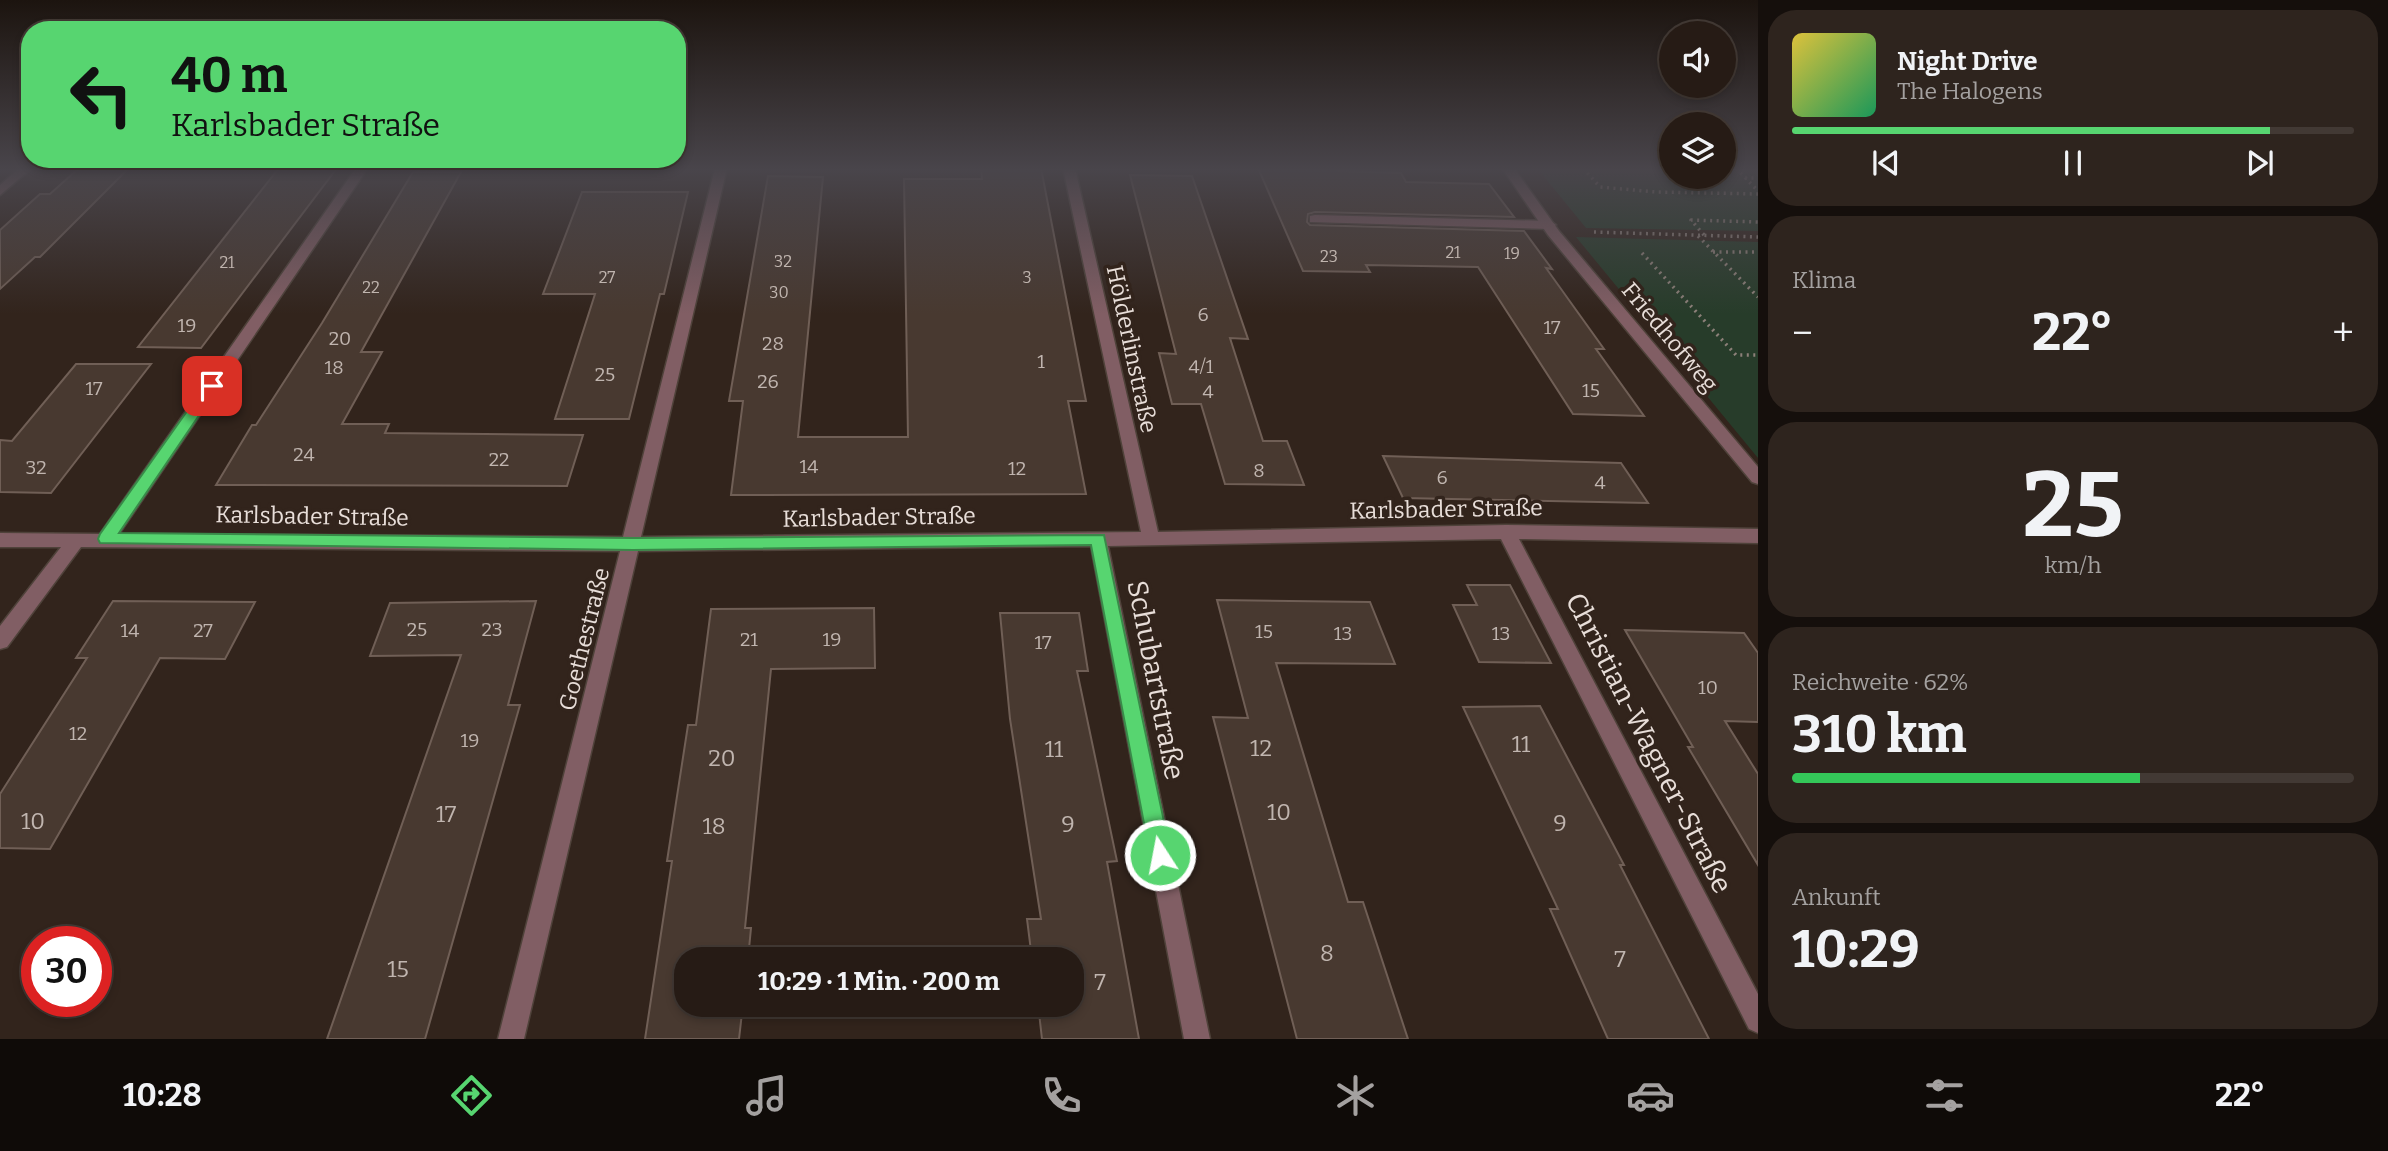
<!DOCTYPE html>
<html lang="de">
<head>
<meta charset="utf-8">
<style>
  :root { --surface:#261b15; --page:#2e241e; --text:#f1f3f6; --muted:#a4a1a0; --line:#423934; --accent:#57d570 }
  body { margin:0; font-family:Bitter,serif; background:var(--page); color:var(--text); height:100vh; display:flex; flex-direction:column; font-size:26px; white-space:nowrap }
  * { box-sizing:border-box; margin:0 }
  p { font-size:23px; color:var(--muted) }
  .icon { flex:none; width:38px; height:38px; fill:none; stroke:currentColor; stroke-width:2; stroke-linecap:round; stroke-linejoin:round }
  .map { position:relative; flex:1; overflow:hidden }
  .sheet { display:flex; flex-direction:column; gap:10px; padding:10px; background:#150f0c; width:630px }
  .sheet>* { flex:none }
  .guide { position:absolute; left:21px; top:21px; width:665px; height:147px; border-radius:28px; box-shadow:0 4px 10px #0003,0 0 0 2px var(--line); background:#57d570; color:#111; overflow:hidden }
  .buttons { position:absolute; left:1659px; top:21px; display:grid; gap:14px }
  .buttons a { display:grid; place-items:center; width:77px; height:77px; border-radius:50%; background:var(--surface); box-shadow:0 4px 10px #0003,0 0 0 2px var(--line); font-size:35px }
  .speed { position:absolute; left:21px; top:926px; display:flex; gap:14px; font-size:35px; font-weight:700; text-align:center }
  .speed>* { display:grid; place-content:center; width:91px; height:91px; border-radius:50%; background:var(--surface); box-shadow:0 4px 10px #0003,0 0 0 2px var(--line); line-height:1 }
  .speed .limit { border:10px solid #d22; background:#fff; color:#111 }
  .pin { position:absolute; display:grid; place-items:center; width:60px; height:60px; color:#fff; margin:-30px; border-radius:14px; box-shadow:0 4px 10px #0006 }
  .me { position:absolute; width:77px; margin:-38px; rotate:349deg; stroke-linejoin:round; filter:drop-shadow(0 0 5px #0008) }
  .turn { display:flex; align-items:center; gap:24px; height:147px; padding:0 35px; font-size:32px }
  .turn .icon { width:91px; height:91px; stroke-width:2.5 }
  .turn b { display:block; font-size:49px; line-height:60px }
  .big { font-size:52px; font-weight:700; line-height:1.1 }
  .sheet .widget { flex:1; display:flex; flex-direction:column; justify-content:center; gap:10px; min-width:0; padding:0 24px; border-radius:28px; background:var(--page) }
  .sheet .dial { align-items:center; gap:0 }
  .dial b { font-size:91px; line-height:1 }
  .song { display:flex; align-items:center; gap:21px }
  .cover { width:84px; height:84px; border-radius:10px; background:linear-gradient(135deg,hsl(50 70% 55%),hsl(150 70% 35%)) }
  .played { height:7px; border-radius:4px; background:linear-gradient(90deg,var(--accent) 85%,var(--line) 85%) }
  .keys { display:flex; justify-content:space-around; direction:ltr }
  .heat { display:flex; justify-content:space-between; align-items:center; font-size:38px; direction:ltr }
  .charge { height:10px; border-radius:5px; background:linear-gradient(90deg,#34c759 62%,var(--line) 0) }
  .trip { position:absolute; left:674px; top:947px; width:410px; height:70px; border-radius:28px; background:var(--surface); box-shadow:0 4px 10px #0003,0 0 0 2px var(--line); font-weight:700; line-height:70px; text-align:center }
  .menu { display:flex; height:112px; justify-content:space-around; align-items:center; background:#0f0b08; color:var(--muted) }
  .menu .icon { width:49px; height:49px }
  .menu .on { color:var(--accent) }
  .menu b { font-size:32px; color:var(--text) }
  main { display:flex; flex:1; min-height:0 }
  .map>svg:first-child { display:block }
  .green { fill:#273c2a }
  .building { fill:#483930; stroke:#705f56; stroke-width:2 }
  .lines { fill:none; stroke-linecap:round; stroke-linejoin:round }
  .lane-casing { stroke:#4f423a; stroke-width:3 }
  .street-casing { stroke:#4f423a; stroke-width:3 }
  .path { stroke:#8c8079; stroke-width:3.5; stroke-dasharray:2 4.5; stroke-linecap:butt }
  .lane { fill:#815e64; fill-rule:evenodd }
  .street { fill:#815e64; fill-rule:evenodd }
  .route { fill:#57d570; stroke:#398a49; stroke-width:2 }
  .labels { text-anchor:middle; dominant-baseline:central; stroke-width:7; stroke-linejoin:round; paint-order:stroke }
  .far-number-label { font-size:16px; fill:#c0b5af }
  .number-label { font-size:19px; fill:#c0b5af }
  .street-label { font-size:23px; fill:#e8ded9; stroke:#32241c }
  .near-number-label { font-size:23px; fill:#c0b5af }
  .near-street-label { font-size:28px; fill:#e8ded9; stroke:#32241c }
</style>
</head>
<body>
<main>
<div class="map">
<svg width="1758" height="1039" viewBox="0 0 1758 1039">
  <rect width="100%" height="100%" fill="#32241c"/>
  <g class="green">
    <path d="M 1537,168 L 1671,168 L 1671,177 L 1724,177 L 1724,168 L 1758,168 L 1758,231 L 1586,228 Z"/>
    <path d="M 1576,237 L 1758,242 L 1758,458 Z"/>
  </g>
  <g class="building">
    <path d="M 79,168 L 129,168 L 40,257 L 35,257 L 0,289 L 0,230 L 40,194 L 50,194 Z"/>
    <path d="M 279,168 L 337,168 L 201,348 L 138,347 Z"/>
    <path d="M 981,168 L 1041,168 L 1086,401 L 1068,401 L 1086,494 L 731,495 L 743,401 L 729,401 L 768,176 L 823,177 L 798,437 L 908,437 L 904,179 L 982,179 Z"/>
    <path d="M 1258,168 L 1336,168 L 1338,171 L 1401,173 L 1406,182 L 1489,184 L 1514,217 L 1315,212 L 1308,214 L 1307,222 L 1310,225 L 1524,231 L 1552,269 L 1546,268 L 1604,349 L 1596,349 L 1644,416 L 1573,414 L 1478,267 L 1366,265 L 1370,272 L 1303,271 Z"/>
    <path d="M 413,172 L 461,172 L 361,352 L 382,352 L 342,424 L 389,424 L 385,433 L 583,435 L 567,486 L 216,485 L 252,425 L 256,425 L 322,323 Z"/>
    <path d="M 1130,175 L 1192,176 L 1248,339 L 1230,338 L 1263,441 L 1287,441 L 1304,485 L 1225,484 L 1201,404 L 1172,404 L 1159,353 L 1176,354 Z"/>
    <path d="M 582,192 L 688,192 L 664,294 L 660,294 L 629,419 L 555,419 L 595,294 L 543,294 Z"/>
    <path d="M 76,364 L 151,364 L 51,493 L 0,492 L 0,440 L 12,441 Z"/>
    <path d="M 1383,456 L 1621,463 L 1648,503 L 1403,498 Z"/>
    <path d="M 1467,585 L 1510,585 L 1551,663 L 1479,662 L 1453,605 L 1477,605 Z"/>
    <path d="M 1217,600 L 1370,602 L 1395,664 L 1276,663 L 1348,902 L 1363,902 L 1408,1039 L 1297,1039 L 1213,717 L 1248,718 Z"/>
    <path d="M 113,601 L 255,602 L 225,659 L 160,658 L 50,849 L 0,848 L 0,794 L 87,658 L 76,658 Z"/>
    <path d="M 536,601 L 508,705 L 520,705 L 425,1039 L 327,1039 L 461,655 L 370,656 L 390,603 Z"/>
    <path d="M 874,608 L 875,668 L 771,669 L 745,928 L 751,928 L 748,959 L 686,959 L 686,1004 L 743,1004 L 739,1039 L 645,1039 L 672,861 L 667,861 L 688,725 L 696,725 L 711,609 Z"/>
    <path d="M 1000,613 L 1079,613 L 1088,671 L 1077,671 L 1117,861 L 1107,862 L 1139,1039 L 1042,1039 L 1038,1004 L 1071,1004 L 1071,959 L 1032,959 L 1027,919 L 1041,919 L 1010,719 Z"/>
    <path d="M 1625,630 L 1744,633 L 1758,653 L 1758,722 L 1725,721 L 1758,774 L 1758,865 L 1688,747 L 1693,747 Z"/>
    <path d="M 1540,706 L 1624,865 L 1620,865 L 1709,1039 L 1608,1039 L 1550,909 L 1558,909 L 1463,707 Z"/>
  </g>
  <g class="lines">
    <defs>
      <path id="lane" d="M 1315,215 L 1550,221 L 1556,225 L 1550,229 L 1310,222 L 1310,216 Z"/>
      <g id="street">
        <path d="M 19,168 L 32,168 L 0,195 L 0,185 Z"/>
        <path d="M 356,168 L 368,168 L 119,534 L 623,537 L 715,168 L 727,168 L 641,537 L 1141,532 L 1063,168 L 1075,168 L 1158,532 L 1506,525 L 1758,529 L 1758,543 L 1519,539 L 1758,994 L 1758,1033 L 1749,1029 L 1501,539 L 1108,546 L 1210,1039 L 1184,1039 L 1091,546 L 638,551 L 524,1039 L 498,1039 L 620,551 L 81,547 L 7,647 L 0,649 L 0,626 L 61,547 L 0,547 L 0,533 L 100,534 Z"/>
        <path d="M 1502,168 L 1514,168 L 1559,231 L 1758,467 L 1758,484 L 1752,482 L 1548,235 Z"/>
      </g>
    </defs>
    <use href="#lane" class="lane-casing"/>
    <use href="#street" class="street-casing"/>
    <g class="path">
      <path d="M 1583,168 L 1600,187 L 1656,192 L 1758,194"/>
      <path d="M 1736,168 L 1758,191"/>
      <path d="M 1745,178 L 1758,178"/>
      <path d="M 1594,232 L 1758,237"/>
      <path d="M 1704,235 L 1691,220 L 1758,222"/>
      <path d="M 1698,236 L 1758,297"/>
      <path d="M 1713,252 L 1758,252"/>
      <path d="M 1642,253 L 1736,355 L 1758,355"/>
    </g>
    <use href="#lane" class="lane"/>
    <use href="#street" class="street"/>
  </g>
  <linearGradient id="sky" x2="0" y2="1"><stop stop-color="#1c140f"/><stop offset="0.54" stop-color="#49454b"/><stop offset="1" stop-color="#49454b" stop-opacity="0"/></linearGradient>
  <rect width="1758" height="314" fill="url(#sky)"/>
  <path class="route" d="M 212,382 L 219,386 L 119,533 L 633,538 L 1104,535 L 1171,855 L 1168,862 L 1160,865 L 1153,862 L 1150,855 L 1091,545 L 633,550 L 100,543 L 98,539 L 100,534 L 207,383 Z"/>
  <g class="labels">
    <g class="far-number-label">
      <text x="1453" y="252">21</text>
      <text x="1512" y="253">19</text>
      <text x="1329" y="256">23</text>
      <text x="783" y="261">32</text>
      <text x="227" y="262">21</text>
      <text x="607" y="277">27</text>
      <text x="1027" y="277">3</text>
      <text x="371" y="287">22</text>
      <text x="779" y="292">30</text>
    </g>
    <g class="number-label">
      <text x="1203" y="314">6</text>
      <text x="187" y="325">19</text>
      <text x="1552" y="327">17</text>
      <text x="340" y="338">20</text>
      <text x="773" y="343">28</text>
      <text x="1041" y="361">1</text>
      <text x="1201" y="366">4/1</text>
      <text x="334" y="367">18</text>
      <text x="605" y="374">25</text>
      <text x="768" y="381">26</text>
      <text x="94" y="388">17</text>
      <text x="1591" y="390">15</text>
      <text x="1208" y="391">4</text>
      <text x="304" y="454">24</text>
      <text x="499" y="459">22</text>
      <text x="809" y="466">14</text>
      <text x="36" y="467">32</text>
      <text x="1017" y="468">12</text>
      <text x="1259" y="470">8</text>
      <text x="1442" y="477">6</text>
      <text x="1600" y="482">4</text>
      <text x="417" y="629">25</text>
      <text x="492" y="629">23</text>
      <text x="130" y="630">14</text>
      <text x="203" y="630">27</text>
      <text x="1264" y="631">15</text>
      <text x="1343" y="633">13</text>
      <text x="1501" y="633">13</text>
      <text x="749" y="639">21</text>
      <text x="832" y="639">19</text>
      <text x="1043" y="642">17</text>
      <text x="1708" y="687">10</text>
      <text x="78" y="733">12</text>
      <text x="470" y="740">19</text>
    </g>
    <g class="street-label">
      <text transform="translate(1670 337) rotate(50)">Friedhofweg</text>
      <text transform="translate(1132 349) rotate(78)">Hölderlinstraße</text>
      <text transform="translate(1446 509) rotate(-1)">Karlsbader Straße</text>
      <text transform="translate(312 516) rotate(1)">Karlsbader Straße</text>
      <text transform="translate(879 517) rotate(-1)">Karlsbader Straße</text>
      <text transform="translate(584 639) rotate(-76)">Goethestraße</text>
    </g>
    <g class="near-number-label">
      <text x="1521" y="744">11</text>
      <text x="1261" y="748">12</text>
      <text x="1054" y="749">11</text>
      <text x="722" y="758">20</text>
      <text x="1279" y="812">10</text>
      <text x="446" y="814">17</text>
      <text x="33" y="821">10</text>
      <text x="1560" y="823">9</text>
      <text x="1068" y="824">9</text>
      <text x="714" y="826">18</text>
      <text x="1327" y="953">8</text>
      <text x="1620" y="959">7</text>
      <text x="398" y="969">15</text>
      <text x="1100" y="982">7</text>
    </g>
    <g class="near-street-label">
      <text transform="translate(1156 680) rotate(79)">Schubartstraße</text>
      <text transform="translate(1649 743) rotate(63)">Christian-Wagner-Straße</text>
    </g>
  </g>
</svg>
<div class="buttons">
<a><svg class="icon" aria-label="sound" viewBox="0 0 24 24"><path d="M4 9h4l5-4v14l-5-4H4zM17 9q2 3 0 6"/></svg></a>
<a><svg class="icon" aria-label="layers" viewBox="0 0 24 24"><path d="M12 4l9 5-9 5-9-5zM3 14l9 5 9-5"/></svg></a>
</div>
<div class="speed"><div class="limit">30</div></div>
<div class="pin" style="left:212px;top:386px;background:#d93025"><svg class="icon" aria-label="arrive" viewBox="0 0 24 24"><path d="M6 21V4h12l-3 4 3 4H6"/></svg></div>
<svg class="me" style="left:1160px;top:855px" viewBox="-20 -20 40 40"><circle r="17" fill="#57d570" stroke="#fff" stroke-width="3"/><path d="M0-11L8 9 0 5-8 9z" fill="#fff"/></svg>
<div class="trip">10:29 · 1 Min. · 200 m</div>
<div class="guide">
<div class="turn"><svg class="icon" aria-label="left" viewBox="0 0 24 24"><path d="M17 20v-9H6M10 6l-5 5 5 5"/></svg><div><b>40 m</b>Karlsbader Straße</div></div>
</div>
</div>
<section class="sheet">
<div class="widget">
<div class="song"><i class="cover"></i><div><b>Night Drive</b><p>The Halogens</p></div></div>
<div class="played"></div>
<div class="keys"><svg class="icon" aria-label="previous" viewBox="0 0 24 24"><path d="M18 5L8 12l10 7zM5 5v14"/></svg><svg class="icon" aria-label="pause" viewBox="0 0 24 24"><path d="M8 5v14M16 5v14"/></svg><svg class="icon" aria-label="next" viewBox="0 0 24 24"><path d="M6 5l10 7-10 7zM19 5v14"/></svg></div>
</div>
<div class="widget"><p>Klima</p>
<div class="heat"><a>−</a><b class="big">22°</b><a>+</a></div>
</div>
<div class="widget dial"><b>25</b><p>km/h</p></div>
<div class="widget"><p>Reichweite · 62%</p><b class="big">310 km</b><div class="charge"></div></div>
<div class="widget"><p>Ankunft</p><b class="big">10:29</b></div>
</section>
</main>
<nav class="menu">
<b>10:28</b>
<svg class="icon on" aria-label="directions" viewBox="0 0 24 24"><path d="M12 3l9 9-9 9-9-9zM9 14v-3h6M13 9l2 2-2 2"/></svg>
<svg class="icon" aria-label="music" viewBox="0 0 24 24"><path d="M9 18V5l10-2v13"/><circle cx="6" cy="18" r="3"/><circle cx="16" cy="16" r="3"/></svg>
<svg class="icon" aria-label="phone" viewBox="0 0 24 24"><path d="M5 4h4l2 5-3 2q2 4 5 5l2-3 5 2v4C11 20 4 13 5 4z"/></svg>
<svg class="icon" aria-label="climate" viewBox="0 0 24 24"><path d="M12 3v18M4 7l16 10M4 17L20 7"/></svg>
<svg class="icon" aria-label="car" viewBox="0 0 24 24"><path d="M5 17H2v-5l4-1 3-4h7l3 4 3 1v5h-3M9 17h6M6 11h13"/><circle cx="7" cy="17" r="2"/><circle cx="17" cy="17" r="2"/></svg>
<svg class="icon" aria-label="filters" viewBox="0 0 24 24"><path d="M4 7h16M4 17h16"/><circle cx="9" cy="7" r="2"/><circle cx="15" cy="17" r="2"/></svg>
<b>22°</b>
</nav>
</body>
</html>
